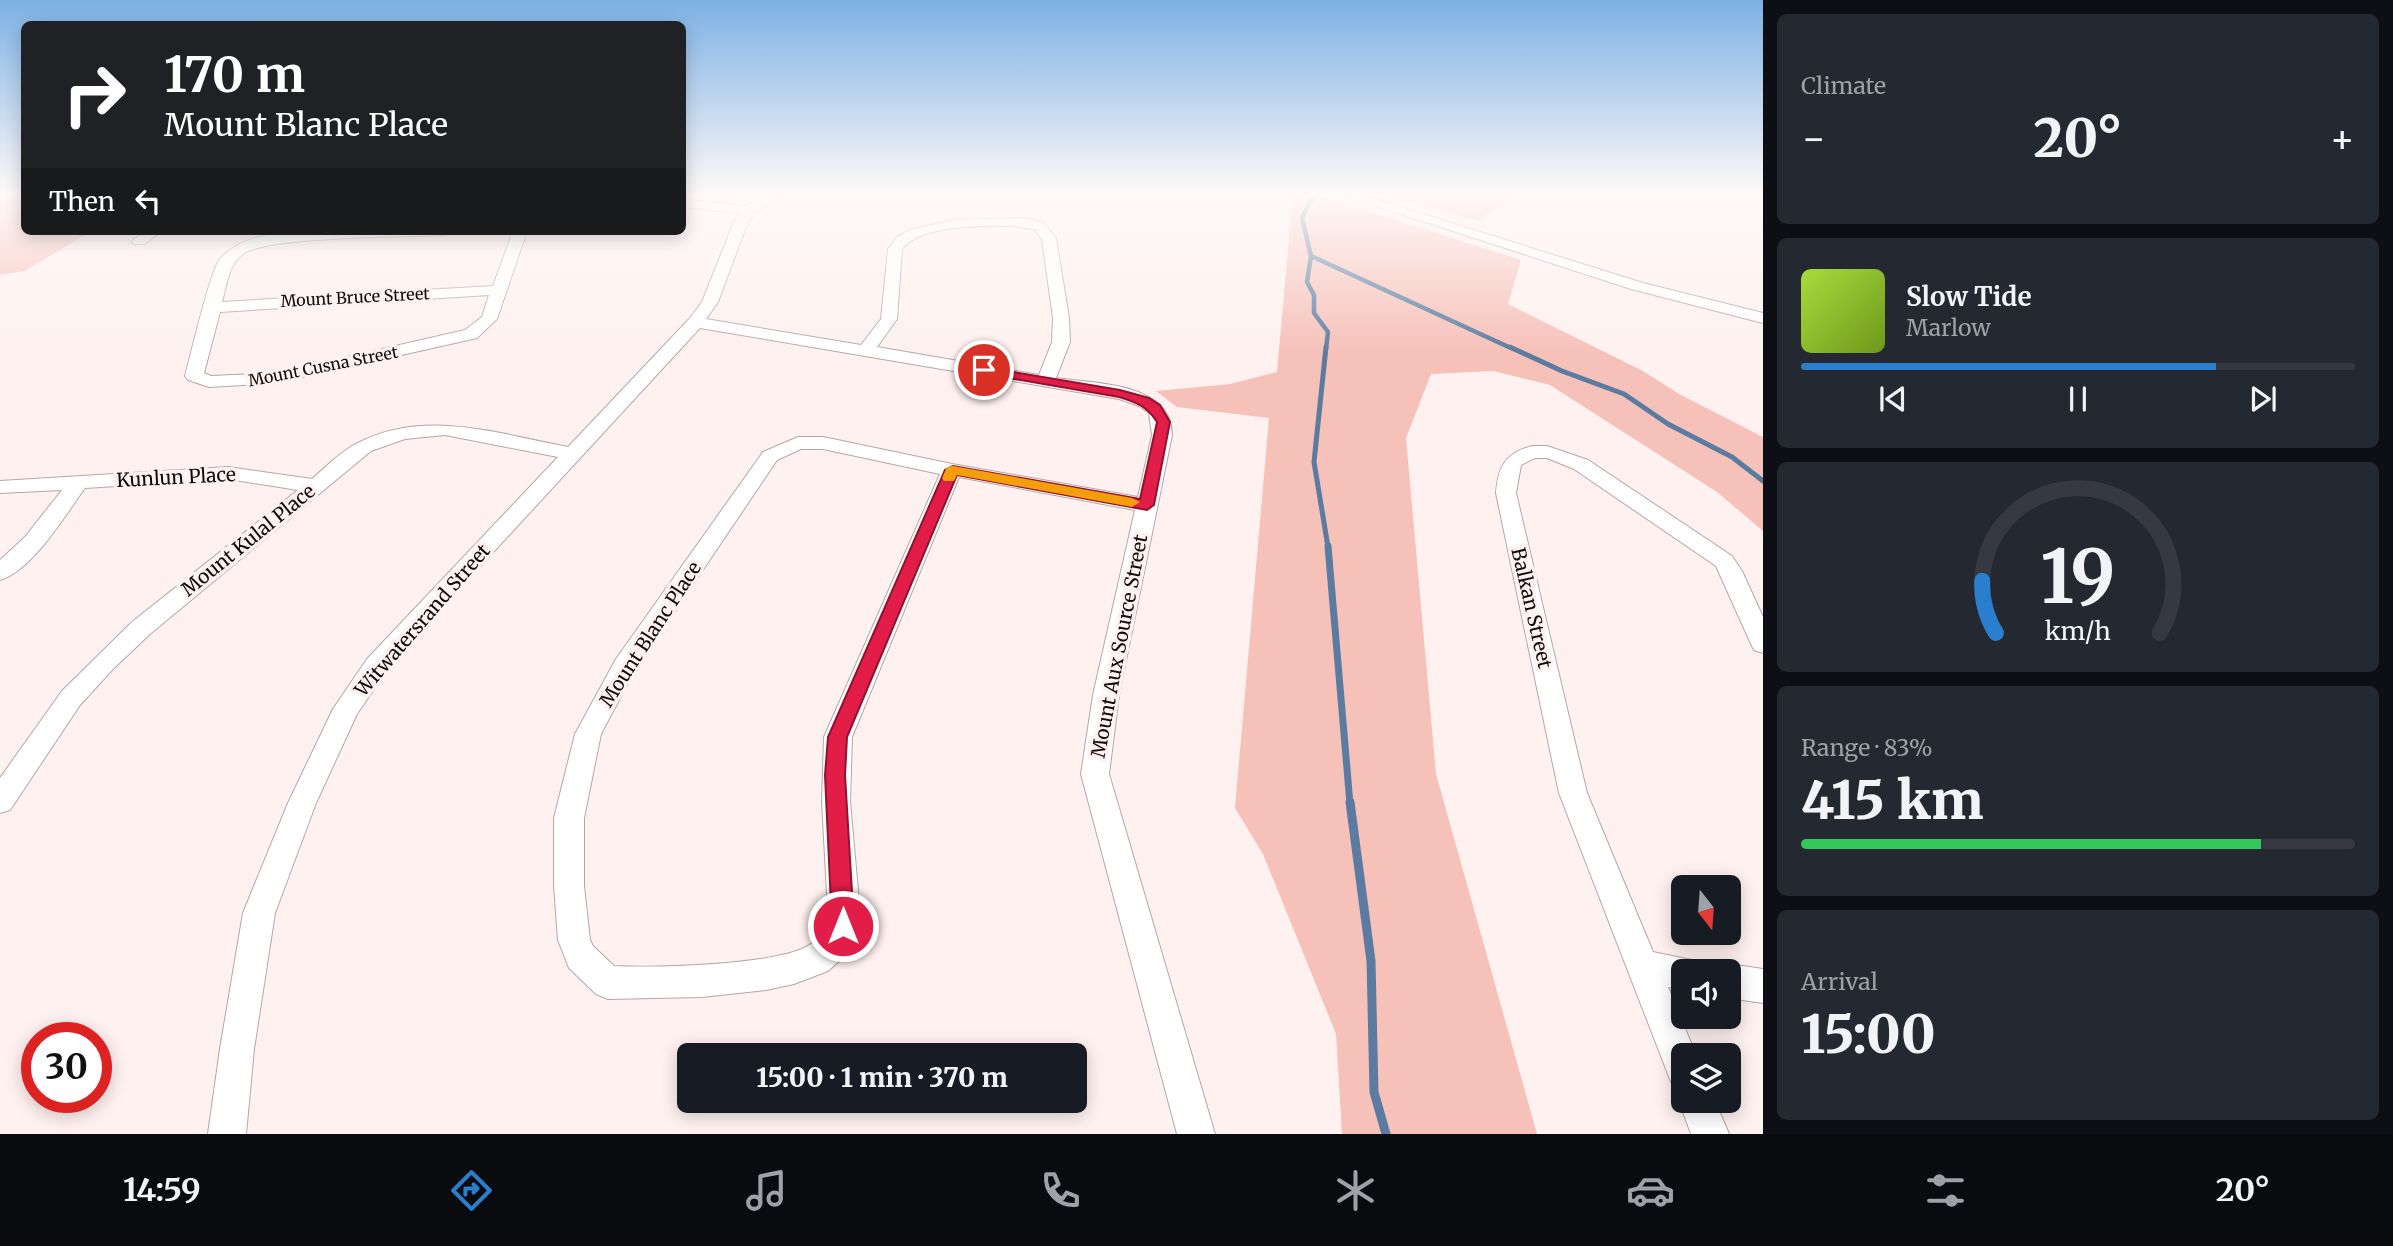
<!DOCTYPE html>
<html lang="en">
<head>
<meta charset="utf-8">
<style>
  :root { --surface:#171b24; --page:#242831; --text:#f1f3f6; --muted:#9ea1a6; --line:#363941; --accent:#297fcd }
  body { margin:0; font-family:Merriweather,serif; background:var(--page); color:var(--text); height:100vh; display:flex; flex-direction:column; font-size:26px; white-space:nowrap }
  * { box-sizing:border-box; margin:0 }
  p { font-size:23px; color:var(--muted) }
  .icon { flex:none; width:38px; height:38px; fill:none; stroke:currentColor; stroke-width:2; stroke-linecap:round; stroke-linejoin:round }
  .map { position:relative; flex:1; overflow:hidden }
  .drawer { display:flex; flex-direction:column; gap:14px; padding:14px; background:#0d0f14; width:630px }
  .drawer>* { flex:none }
  .guide { position:absolute; left:21px; top:21px; width:665px; height:214px; border-radius:10px; box-shadow:0 4px 18px #0003; background:#202124; color:#fff; overflow:hidden }
  .needle { width:46px; rotate:163deg }
  .controls { position:absolute; left:1671px; top:875px; display:grid; gap:14px }
  .controls a { display:grid; place-items:center; width:70px; height:70px; border-radius:10px; background:var(--surface); box-shadow:0 4px 18px #0003; font-size:35px }
  .speed { position:absolute; left:21px; top:1022px; display:flex; gap:14px; font-size:35px; font-weight:700; text-align:center }
  .speed>* { display:grid; place-content:center; width:91px; height:91px; border-radius:50%; background:var(--surface); box-shadow:0 4px 18px #0003; line-height:1 }
  .speed .limit { border:10px solid #d22; background:#fff; color:#111 }
  .pin { position:absolute; display:grid; place-items:center; width:60px; height:60px; color:#fff; margin:-30px; border:4px solid #fff; border-radius:50%; box-shadow:0 2px 7px #0007 }
  .me { position:absolute; width:77px; margin:-38px; rotate:0deg; stroke-linejoin:round; filter:drop-shadow(0 0 5px #0008) }
  .turn { display:flex; align-items:center; gap:24px; height:147px; padding:0 28px; font-size:32px }
  .turn .icon { width:91px; height:91px; stroke-width:2.5 }
  .turn b { display:block; font-size:49px; line-height:60px }
  .then { display:flex; align-items:center; height:66px; padding:0 28px; background:#0003; gap:14px; font-size:26px }
  .big { font-size:52px; font-weight:800; line-height:1.1 }
  .drawer .widget { flex:1; display:flex; flex-direction:column; justify-content:center; gap:10px; min-width:0; padding:0 24px; border-radius:10px; background:var(--page) }
  .drawer .dial { align-items:center; gap:0 }
  .dial svg { height:182px; overflow:visible; fill:none; stroke:var(--line); stroke-width:7; stroke-linecap:round; text-anchor:middle }
  .dial text { fill:var(--text); stroke:none }
  .song { display:flex; align-items:center; gap:21px }
  .cover { width:84px; height:84px; border-radius:10px; background:linear-gradient(135deg,hsl(80 70% 55%),hsl(80 70% 35%)) }
  .played { height:7px; border-radius:4px; background:linear-gradient(90deg,var(--accent) 75%,var(--line) 75%) }
  .keys { display:flex; justify-content:space-around; direction:ltr }
  .heat { display:flex; justify-content:space-between; align-items:center; font-size:38px; direction:ltr }
  .charge { height:10px; border-radius:5px; background:linear-gradient(90deg,#34c759 83%,var(--line) 0) }
  .trip { position:absolute; left:677px; top:1043px; width:410px; height:70px; border-radius:10px; background:var(--surface); box-shadow:0 4px 18px #0003; font-weight:800; line-height:70px; text-align:center }
  .menu { display:flex; height:112px; justify-content:space-around; align-items:center; background:#090b0e; color:var(--muted) }
  .menu .icon { width:49px; height:49px }
  .menu .active { color:var(--accent) }
  .menu b { font-size:32px; color:var(--text) }
  main { display:flex; flex:1; min-height:0 }
  .map>svg:first-child { display:block }
  .green { fill:#f6c1b9 }
  .lines { fill:none; stroke-linecap:round; stroke-linejoin:round }
  .stream-far3 { stroke:#5b7ca0; stroke-width:4.5 }
  .stream-far2 { stroke:#5b7ca0; stroke-width:5 }
  .stream-far1 { stroke:#5b7ca0; stroke-width:7 }
  .stream { stroke:#5b7ca0; stroke-width:9 }
  .minor-casing { stroke:#b5a7a4; stroke-width:2 }
  .minor { fill:#fff; fill-rule:evenodd }
  .route { fill:#e11d48; stroke:#92132f; stroke-width:2 }
  .slow { fill:#f59e0b }
  .labels { text-anchor:middle; dominant-baseline:central; stroke-width:7; stroke-linejoin:round; paint-order:stroke }
  .far-street-label { font-size:16px; fill:#0f0b0a; stroke:#fef1ef }
  .street-label { font-size:19px; fill:#0f0b0a; stroke:#fef1ef }
</style>
</head>
<body>
<main>
<div class="map">
<svg width="1763" height="1134" viewBox="0 0 1763 1134">
  <rect width="100%" height="100%" fill="#fef1ef"/>
  <g class="green">
    <path d="M 0,194 L 24,194 L 24,231 L 92,231 L 25,271 L 0,275 Z"/>
    <path d="M 1293,194 L 1323,197 L 1521,260 L 1508,304 L 1643,371 L 1679,394 L 1763,437 L 1763,531 L 1717,492 L 1550,385 L 1493,371 L 1431,374 L 1406,438 L 1436,774 L 1537,1134 L 1342,1134 L 1336,1034 L 1263,854 L 1235,808 L 1269,418 L 1177,407 L 1156,391 L 1230,384 L 1277,372 Z"/>
    <path d="M 1383,194 L 1519,194 L 1478,221 Z"/>
  </g>
  <g class="lines">
    <g class="stream-far3">
      <path d="M 1314,195 L 1302,218 L 1311,256 L 1513,349"/>
      <path d="M 1311,256 L 1307,282 L 1314,295 L 1314,313 L 1328,332 L 1326,349"/>
    </g>
    <g class="stream-far2">
      <path d="M 1326,347 L 1314,462 L 1328,547"/>
      <path d="M 1510,347 L 1562,371 L 1624,394 L 1668,424 L 1732,457 L 1763,481"/>
    </g>
    <path class="stream-far1" d="M 1328,546 L 1350,804"/>
    <path class="stream" d="M 1350,802 L 1371,961 L 1374,1092 L 1386,1134"/>
    <defs>
      <g id="minor">
        <path d="M 767,194 L 784,194 L 754,213 L 747,224 L 718,302 L 706,319 L 861,345 L 881,319 L 888,249 L 897,237 L 910,230 L 953,220 L 1023,218 L 1044,223 L 1056,238 L 1069,318 L 1070,342 L 1056,378 C 1095,384 1172,382 1172,435 L 1119,695 L 1109,774 L 1215,1134 L 1177,1134 L 1081,774 L 1093,695 L 1135,510 L 959,477 L 852,737 L 850,801 L 860,913 L 857,931 L 846,955 L 828,971 L 794,984 L 766,990 L 702,997 L 608,999 L 596,994 L 569,968 L 558,940 L 554,886 L 554,818 L 575,734 L 616,659 L 763,452 L 798,437 L 823,437 L 952,464 L 1138,497 L 1152,435 L 1149,413 L 1139,406 L 1119,399 L 700,328 L 439,611 L 385,673 L 357,714 L 316,803 L 275,913 L 254,1049 L 246,1134 L 208,1134 L 220,1049 L 243,913 L 288,803 L 333,709 L 367,659 L 558,457 L 445,435 L 405,439 L 371,451 L 150,634 L 113,669 L 80,705 L 10,810 L 0,813 L 0,778 L 62,691 L 132,622 L 298,490 L 228,479 L 85,488 C 66,514 32,571 0,580 L 0,560 L 25,537 L 62,490 L 0,493 L 0,481 L 228,467 L 312,479 C 326,467 341,451 358,443 C 424,408 499,434 568,447 L 690,318 L 702,302 L 733,224 L 740,213 L 682,207 L 682,199 L 747,206 ZM 1011,226 L 1034,229 L 1042,239 L 1053,318 L 1052,342 L 1039,375 L 877,347 L 897,319 L 902,249 C 921,224 982,226 1011,226 ZM 801,449 L 823,449 L 940,474 L 824,737 L 822,801 L 828,913 C 826,929 821,939 806,947 C 772,965 654,968 614,966 L 593,946 L 590,940 L 584,886 L 584,818 L 601,734 L 634,672 L 777,460 Z"/>
        <path d="M 1339,194 L 1359,194 L 1643,283 L 1763,313 L 1763,323 L 1631,289 Z"/>
        <path d="M 145,231 L 162,231 L 144,244 L 134,244 L 132,241 Z"/>
        <path d="M 353,231 L 453,231 L 446,235 C 409,237 267,236 243,254 C 228,265 227,285 222,302 L 493,286 L 513,231 L 527,231 L 497,319 L 477,338 L 277,383 L 209,387 L 188,380 L 185,376 C 191,355 210,271 220,259 C 249,225 312,233 353,231 ZM 489,295 L 482,317 L 465,330 L 277,373 L 211,376 L 204,373 L 220,312 Z"/>
        <path d="M 1532,446 L 1547,446 L 1588,460 L 1732,556 L 1742,571 L 1763,617 L 1763,653 L 1754,650 L 1751,644 L 1716,566 L 1574,469 L 1547,458 L 1535,458 L 1521,465 L 1516,493 L 1587,793 L 1653,952 L 1696,961 L 1700,971 L 1684,971 L 1684,989 L 1668,987 L 1696,1055 L 1684,1055 L 1684,1086 L 1671,1082 L 1559,793 L 1496,493 C 1498,467 1505,453 1532,446 Z"/>
        <path d="M 1729,964 L 1763,969 L 1763,1003 L 1729,998 L 1729,971 L 1716,971 Z"/>
        <path d="M 1684,1090 L 1684,1101 L 1715,1101 L 1729,1134 L 1691,1134 L 1679,1101 Z"/>
      </g>
    </defs>
    <use href="#minor" class="minor-casing"/>
    <use href="#minor" class="minor"/>
  </g>
  <linearGradient id="sky" x2="0" y2="1"><stop stop-color="#7cb1e5"/><stop offset="0.55" stop-color="#fff9f8"/><stop offset="1" stop-color="#fff9f8" stop-opacity="0"/></linearGradient>
  <rect width="1763" height="353" fill="url(#sky)"/>
  <path class="route" d="M 984,367 L 1120,390 L 1149,398 L 1160,405 L 1170,422 L 1154,505 L 1147,510 L 957,475 L 847,737 L 845,775 L 854,926 L 851,934 L 843,937 L 835,934 L 832,926 L 825,775 L 828,737 L 945,470 L 953,466 L 1140,499 L 1157,422 C 1147,406 1136,402 1119,397 L 979,373 L 977,370 Z"/>
  <path class="slow" d="M 953,466 L 1132,498 L 1140,502 L 1132,507 L 957,475 L 954,481 L 944,481 L 942,478 L 947,467 Z"/>
  <g class="labels">
    <g class="far-street-label">
      <text transform="translate(355 297) rotate(-3)">Mount Bruce Street</text>
      <text transform="translate(323 366) rotate(-11)">Mount Cusna Street</text>
    </g>
    <g class="street-label">
      <text transform="translate(176 477) rotate(-3)">Kunlun Place</text>
      <text transform="translate(248 540) rotate(-39)">Mount Kulal Place</text>
      <text transform="translate(1532 608) rotate(77)">Balkan Street</text>
      <text transform="translate(422 620) rotate(-49)">Witwatersrand Street</text>
      <text transform="translate(650 634) rotate(-57)">Mount Blanc Place</text>
      <text transform="translate(1119 646) rotate(-79)">Mount Aux Source Street</text>
    </g>
  </g>
</svg>
<div class="controls">
<a><svg class="needle" viewBox="-14 -14 28 28"><path d="M0-13l5 13h-10z" fill="#e53935"/><path d="M0 13l5-13h-10z" fill="#9ea1a6"/></svg></a>
<a><svg class="icon" aria-label="sound" viewBox="0 0 24 24"><path d="M4 9h4l5-4v14l-5-4H4zM17 9q2 3 0 6"/></svg></a>
<a><svg class="icon" aria-label="layers" viewBox="0 0 24 24"><path d="M12 4l9 5-9 5-9-5zM3 14l9 5 9-5"/></svg></a>
</div>
<div class="speed"><div class="limit">30</div></div>
<div class="pin" style="left:984px;top:370px;background:#d93025"><svg class="icon" aria-label="arrive" viewBox="0 0 24 24"><path d="M6 21V4h12l-3 4 3 4H6"/></svg></div>
<svg class="me" style="left:843px;top:926px" viewBox="-20 -20 40 40"><circle r="17" fill="#e11d48" stroke="#fff" stroke-width="3"/><path d="M0-11L8 9 0 5-8 9z" fill="#fff"/></svg>
<div class="trip">15:00 · 1 min · 370 m</div>
<div class="guide">
<div class="turn"><svg class="icon" aria-label="right" viewBox="0 0 24 24"><path d="M7 20v-9h11M14 6l5 5-5 5"/></svg><div><b>170 m</b>Mount Blanc Place</div></div>
<div class="then">Then<svg class="icon" aria-label="left" viewBox="0 0 24 24"><path d="M17 20v-9H6M10 6l-5 5 5 5"/></svg></div>
</div>
</div>
<section class="drawer">
<div class="widget"><p>Climate</p>
<div class="heat"><a>−</a><b class="big">20°</b><a>+</a></div>
</div>
<div class="widget">
<div class="song"><i class="cover"></i><div><b>Slow Tide</b><p>Marlow</p></div></div>
<div class="played"></div>
<div class="keys"><svg class="icon" aria-label="previous" viewBox="0 0 24 24"><path d="M18 5L8 12l10 7zM5 5v14"/></svg><svg class="icon" aria-label="pause" viewBox="0 0 24 24"><path d="M8 5v14M16 5v14"/></svg><svg class="icon" aria-label="next" viewBox="0 0 24 24"><path d="M6 5l10 7-10 7zM19 5v14"/></svg></div>
</div>
<div class="widget dial"><svg viewBox="0 0 100 80">
<path d="M14 69A42 42 0 1 1 86 69"/>
<path d="M14 69A42 42 0 0 1 8 46" stroke="#297fcd"/>
<text x="50" y="56" font-size="32" font-weight="700">19</text>
<text x="50" y="72" font-size="11">km/h</text>
</svg></div>
<div class="widget"><p>Range · 83%</p><b class="big">415 km</b><div class="charge"></div></div>
<div class="widget"><p>Arrival</p><b class="big">15:00</b></div>
</section>
</main>
<nav class="menu">
<b>14:59</b>
<svg class="icon active" aria-label="directions" viewBox="0 0 24 24"><path d="M12 3l9 9-9 9-9-9zM9 14v-3h6M13 9l2 2-2 2"/></svg>
<svg class="icon" aria-label="music" viewBox="0 0 24 24"><path d="M9 18V5l10-2v13"/><circle cx="6" cy="18" r="3"/><circle cx="16" cy="16" r="3"/></svg>
<svg class="icon" aria-label="phone" viewBox="0 0 24 24"><path d="M5 4h4l2 5-3 2q2 4 5 5l2-3 5 2v4C11 20 4 13 5 4z"/></svg>
<svg class="icon" aria-label="climate" viewBox="0 0 24 24"><path d="M12 3v18M4 7l16 10M4 17L20 7"/></svg>
<svg class="icon" aria-label="car" viewBox="0 0 24 24"><path d="M5 17H2v-5l4-1 3-4h7l3 4 3 1v5h-3M9 17h6M6 11h13"/><circle cx="7" cy="17" r="2"/><circle cx="17" cy="17" r="2"/></svg>
<svg class="icon" aria-label="filters" viewBox="0 0 24 24"><path d="M4 7h16M4 17h16"/><circle cx="9" cy="7" r="2"/><circle cx="15" cy="17" r="2"/></svg>
<b>20°</b>
</nav>
</body>
</html>
